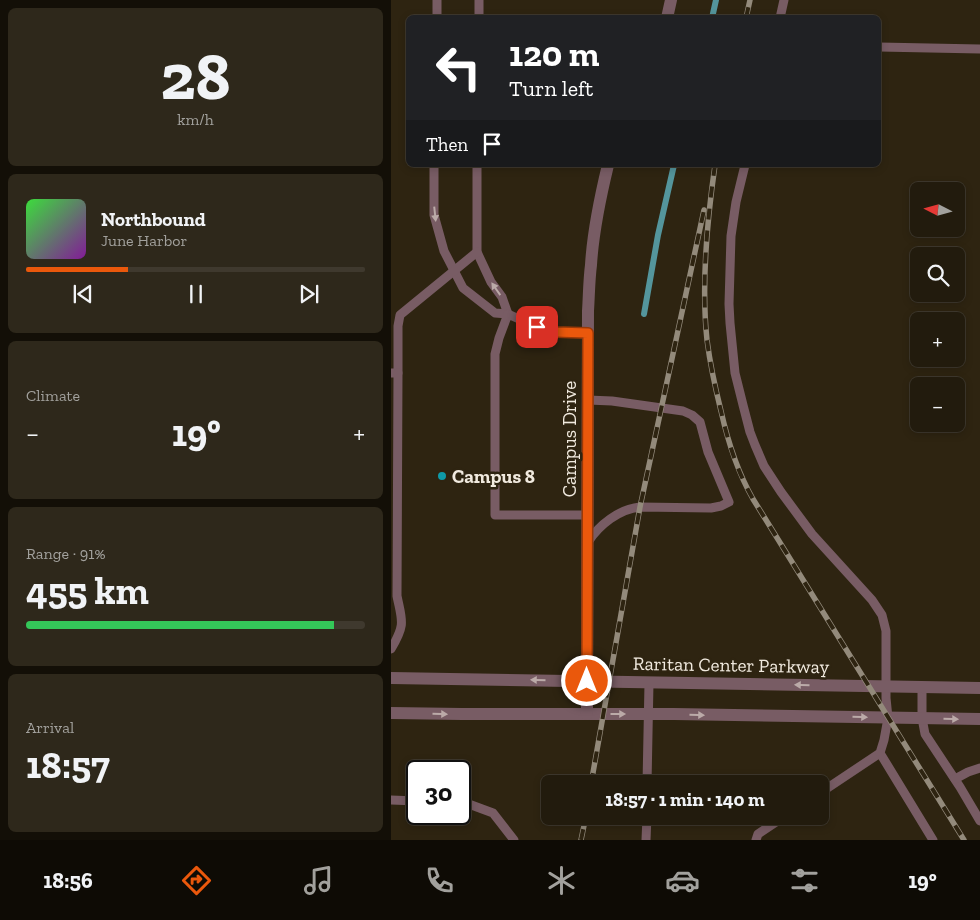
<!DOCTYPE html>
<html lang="en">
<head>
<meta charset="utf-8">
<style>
  :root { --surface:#221b0d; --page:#2e281b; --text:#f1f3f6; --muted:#a2a19d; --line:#3f392e; --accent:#ea580c }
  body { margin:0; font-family:"Zilla Slab",serif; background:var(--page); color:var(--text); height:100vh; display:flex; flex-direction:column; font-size:19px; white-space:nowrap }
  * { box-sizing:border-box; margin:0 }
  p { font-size:16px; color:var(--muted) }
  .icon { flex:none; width:28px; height:28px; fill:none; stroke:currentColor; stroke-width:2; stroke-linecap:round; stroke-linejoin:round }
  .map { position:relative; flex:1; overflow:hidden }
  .details { display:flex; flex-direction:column; gap:8px; padding:8px; background:#130f07; width:391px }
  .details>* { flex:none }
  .hud { position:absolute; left:15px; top:15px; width:475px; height:152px; border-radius:8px; box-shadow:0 2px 8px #0003,0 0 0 1px var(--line); background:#202124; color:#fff; overflow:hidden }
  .needle { width:32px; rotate:276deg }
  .buttons { position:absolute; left:519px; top:182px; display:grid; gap:10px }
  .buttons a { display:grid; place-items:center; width:55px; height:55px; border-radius:8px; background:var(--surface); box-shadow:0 2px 8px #0003,0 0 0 1px var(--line); font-size:25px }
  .speed { position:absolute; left:15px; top:760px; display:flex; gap:10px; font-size:25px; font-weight:700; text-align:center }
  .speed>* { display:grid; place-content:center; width:65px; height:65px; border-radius:50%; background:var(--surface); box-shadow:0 2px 8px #0003,0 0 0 1px var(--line); line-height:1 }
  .speed .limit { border:2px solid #111; border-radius:8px; background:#fff; color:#111 }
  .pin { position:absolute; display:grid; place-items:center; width:42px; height:42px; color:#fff; margin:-21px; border-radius:10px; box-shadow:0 2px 8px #0006 }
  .me { position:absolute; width:55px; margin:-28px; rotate:0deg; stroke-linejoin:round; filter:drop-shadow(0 0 4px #0008) }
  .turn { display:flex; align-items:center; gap:18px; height:105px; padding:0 20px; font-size:22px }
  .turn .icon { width:65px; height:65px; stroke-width:2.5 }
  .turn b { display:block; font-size:35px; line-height:42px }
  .then { display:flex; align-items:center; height:48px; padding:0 20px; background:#0003; gap:10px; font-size:19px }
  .big { font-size:38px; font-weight:700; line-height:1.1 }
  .details .card { flex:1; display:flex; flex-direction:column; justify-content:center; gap:8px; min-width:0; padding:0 18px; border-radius:8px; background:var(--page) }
  .details .dial { align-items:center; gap:0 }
  .dial b { font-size:65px; line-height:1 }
  .song { display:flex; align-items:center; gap:15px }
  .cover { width:60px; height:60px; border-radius:8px; background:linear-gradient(135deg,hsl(120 70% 55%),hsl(290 70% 35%)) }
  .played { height:5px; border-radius:2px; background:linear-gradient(90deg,var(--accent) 30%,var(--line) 30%) }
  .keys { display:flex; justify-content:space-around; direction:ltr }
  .heat { display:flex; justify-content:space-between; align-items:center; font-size:28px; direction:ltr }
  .charge { height:8px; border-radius:4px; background:linear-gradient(90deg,#34c759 91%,var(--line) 0) }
  .trip { position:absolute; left:150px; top:775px; width:288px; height:50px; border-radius:8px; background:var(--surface); box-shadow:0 2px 8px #0003,0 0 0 1px var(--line); font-weight:700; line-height:50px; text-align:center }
  .dock { display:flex; height:80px; justify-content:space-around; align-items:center; background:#0e0b05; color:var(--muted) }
  .dock .icon { width:35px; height:35px }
  .dock .selected { color:var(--accent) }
  .dock b { font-size:22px; color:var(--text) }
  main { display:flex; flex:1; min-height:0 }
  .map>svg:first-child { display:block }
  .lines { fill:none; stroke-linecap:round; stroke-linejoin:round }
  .stream { stroke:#54959c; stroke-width:6 }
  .service { stroke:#785c64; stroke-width:9 }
  .minor { stroke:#785c64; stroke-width:12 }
  .rail-casing { stroke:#938a7b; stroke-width:5.5 }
  .rail { stroke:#2e2411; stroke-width:4; stroke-dasharray:11; stroke-linecap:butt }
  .oneway { fill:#bbaaa8 }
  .route-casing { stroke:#983908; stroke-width:12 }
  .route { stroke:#ea580c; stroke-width:9 }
  .culture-dot { fill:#0f9aa8; stroke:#2e2411; stroke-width:2 }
  .labels { text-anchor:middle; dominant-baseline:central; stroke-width:5; stroke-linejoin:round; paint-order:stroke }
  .street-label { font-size:19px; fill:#f1eadf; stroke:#2e2411 }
  .poi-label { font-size:19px; font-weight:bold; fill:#f1eadf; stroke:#2e2411; text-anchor:start }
</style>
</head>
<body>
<main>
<section class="details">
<div class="card dial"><b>28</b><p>km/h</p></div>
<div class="card">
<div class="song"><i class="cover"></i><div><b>Northbound</b><p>June Harbor</p></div></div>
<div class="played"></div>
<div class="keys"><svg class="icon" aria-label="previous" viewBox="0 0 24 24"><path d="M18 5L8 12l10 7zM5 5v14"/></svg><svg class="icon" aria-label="pause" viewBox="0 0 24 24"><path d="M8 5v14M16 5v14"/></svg><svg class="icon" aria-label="next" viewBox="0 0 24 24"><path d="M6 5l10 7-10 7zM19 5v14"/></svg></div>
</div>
<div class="card"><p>Climate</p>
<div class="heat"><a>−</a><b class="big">19°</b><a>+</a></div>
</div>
<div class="card"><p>Range · 91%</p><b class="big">455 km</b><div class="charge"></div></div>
<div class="card"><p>Arrival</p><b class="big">18:57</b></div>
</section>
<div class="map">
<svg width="589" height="840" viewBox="0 0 589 840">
  <rect width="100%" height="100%" fill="#2e2411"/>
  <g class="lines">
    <g class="stream">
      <path d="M 321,18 L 325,0"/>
      <path d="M 253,314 L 267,235 L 283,165"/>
    </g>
    <g class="service">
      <path d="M 46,18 L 46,0"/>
      <path d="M 88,18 L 88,0"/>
      <path d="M 389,18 L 393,0"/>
      <path d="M 488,47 L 589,49"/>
      <path d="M 43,165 L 43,215 L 53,251 L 72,288 L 104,313 L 117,314 L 111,297 L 100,282 L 86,252 L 86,165"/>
      <path d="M 354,165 L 345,202 L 340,236 L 338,304 L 339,323 L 344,373 L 352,405 L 359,432 L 364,445 L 373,466 L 390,492 L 421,534 L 481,600 L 491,615 L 495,631 L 495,698 L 497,718 L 493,740 L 489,753 L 429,793"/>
      <path d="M 0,373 L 7,373 L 7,326 L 9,315 L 86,252"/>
      <path d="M 197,515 L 104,515 L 104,354 L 108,338 L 117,314 L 146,327 L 164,332 L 197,333"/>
      <path d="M 197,542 C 208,525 228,509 249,507 L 320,508 L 330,506 L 338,502 L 317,452 L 309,422 L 301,415 L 292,411 L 221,401 L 197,400"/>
      <path d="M 0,649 C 15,624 11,621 6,596 L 7,373"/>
      <path d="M 531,687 L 531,718 L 534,734 L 569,787 L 589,821"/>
      <path d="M 489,753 L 542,840"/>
      <path d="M 564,779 L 577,772 L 589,768"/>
      <path d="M 256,784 L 258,683"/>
      <path d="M 0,800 L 26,801"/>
      <path d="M 69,803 L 75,803 L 102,813 L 123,840"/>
      <path d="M 255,840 L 256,816"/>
      <path d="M 365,840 L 367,834 L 394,816"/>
    </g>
    <g class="minor">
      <path d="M 276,18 L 280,0"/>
      <path d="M 0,678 L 589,688"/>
      <path d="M 0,713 L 71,714 L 283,714 L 589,719"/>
      <path d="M 196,714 L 197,311 C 198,296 198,280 200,265 C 202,231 209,198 217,165"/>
    </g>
    <defs>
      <g id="rail">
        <path d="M 355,18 L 359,0"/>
        <path d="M 324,165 C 316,221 310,284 316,340 C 319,363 324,387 330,411 C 337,442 346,471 362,499 L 573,840"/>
        <path d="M 200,784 L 249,507 L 313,210"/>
        <path d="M 190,840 L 195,816"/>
      </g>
    </defs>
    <use href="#rail" class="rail-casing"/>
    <use href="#rail" class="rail"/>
  </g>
  <defs><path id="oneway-solid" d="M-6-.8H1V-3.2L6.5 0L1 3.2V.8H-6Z" transform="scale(1.25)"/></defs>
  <g class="oneway">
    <use href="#oneway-solid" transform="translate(44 214) rotate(84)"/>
    <use href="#oneway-solid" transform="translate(105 289) rotate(-125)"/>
    <use href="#oneway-solid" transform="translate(147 680) rotate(-179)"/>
    <use href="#oneway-solid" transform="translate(411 685) rotate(-179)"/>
    <use href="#oneway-solid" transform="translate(49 714) rotate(1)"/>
    <use href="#oneway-solid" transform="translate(227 714)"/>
    <use href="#oneway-solid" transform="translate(306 715) rotate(1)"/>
    <use href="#oneway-solid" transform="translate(469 717) rotate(1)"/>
    <use href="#oneway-solid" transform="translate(560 719) rotate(1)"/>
  </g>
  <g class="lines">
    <defs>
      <path id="route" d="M 146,327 L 164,332 L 197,333 L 196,681"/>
    </defs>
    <use href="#route" class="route-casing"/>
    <use href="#route" class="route"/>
  </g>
  <circle class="culture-dot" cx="51" cy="476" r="5"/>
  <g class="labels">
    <g class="street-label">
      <text transform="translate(178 439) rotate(-90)">Campus Drive</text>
      <text transform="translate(340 665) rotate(1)">Raritan Center Parkway</text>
    </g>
    <g class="poi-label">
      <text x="61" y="476">Campus 8</text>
    </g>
  </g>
</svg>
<div class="buttons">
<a><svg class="needle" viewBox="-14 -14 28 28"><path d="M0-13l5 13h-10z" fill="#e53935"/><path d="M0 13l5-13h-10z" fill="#a2a19d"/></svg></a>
<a><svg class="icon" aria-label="search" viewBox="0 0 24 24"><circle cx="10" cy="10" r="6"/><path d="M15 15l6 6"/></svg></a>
<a>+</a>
<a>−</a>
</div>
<div class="speed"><div class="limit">30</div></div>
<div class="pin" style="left:146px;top:327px;background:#d93025"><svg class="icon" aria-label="arrive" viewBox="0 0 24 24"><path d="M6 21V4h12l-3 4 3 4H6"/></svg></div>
<svg class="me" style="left:196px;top:681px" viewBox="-20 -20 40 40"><circle r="17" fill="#ea580c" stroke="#fff" stroke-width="3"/><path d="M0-11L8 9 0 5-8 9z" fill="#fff"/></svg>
<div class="trip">18:57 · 1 min · 140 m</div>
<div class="hud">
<div class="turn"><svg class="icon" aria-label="left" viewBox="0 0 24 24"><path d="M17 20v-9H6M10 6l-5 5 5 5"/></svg><div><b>120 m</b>Turn left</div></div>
<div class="then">Then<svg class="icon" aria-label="arrive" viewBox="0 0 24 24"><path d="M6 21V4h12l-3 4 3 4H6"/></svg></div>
</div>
</div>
</main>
<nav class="dock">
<b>18:56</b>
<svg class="icon selected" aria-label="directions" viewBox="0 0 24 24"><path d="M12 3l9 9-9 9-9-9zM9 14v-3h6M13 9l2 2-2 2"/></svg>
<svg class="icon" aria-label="music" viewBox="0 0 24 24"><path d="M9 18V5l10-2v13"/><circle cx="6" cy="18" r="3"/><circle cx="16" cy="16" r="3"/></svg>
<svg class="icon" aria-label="phone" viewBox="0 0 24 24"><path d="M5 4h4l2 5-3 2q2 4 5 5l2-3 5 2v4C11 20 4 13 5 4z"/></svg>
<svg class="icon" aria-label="climate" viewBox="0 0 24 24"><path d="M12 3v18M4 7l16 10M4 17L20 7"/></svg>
<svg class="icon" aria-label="car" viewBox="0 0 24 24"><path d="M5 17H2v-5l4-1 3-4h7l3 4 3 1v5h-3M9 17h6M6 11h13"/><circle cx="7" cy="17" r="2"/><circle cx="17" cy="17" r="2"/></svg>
<svg class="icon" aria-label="filters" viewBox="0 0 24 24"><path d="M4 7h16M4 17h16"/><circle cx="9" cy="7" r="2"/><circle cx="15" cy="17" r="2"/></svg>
<b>19°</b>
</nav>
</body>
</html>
